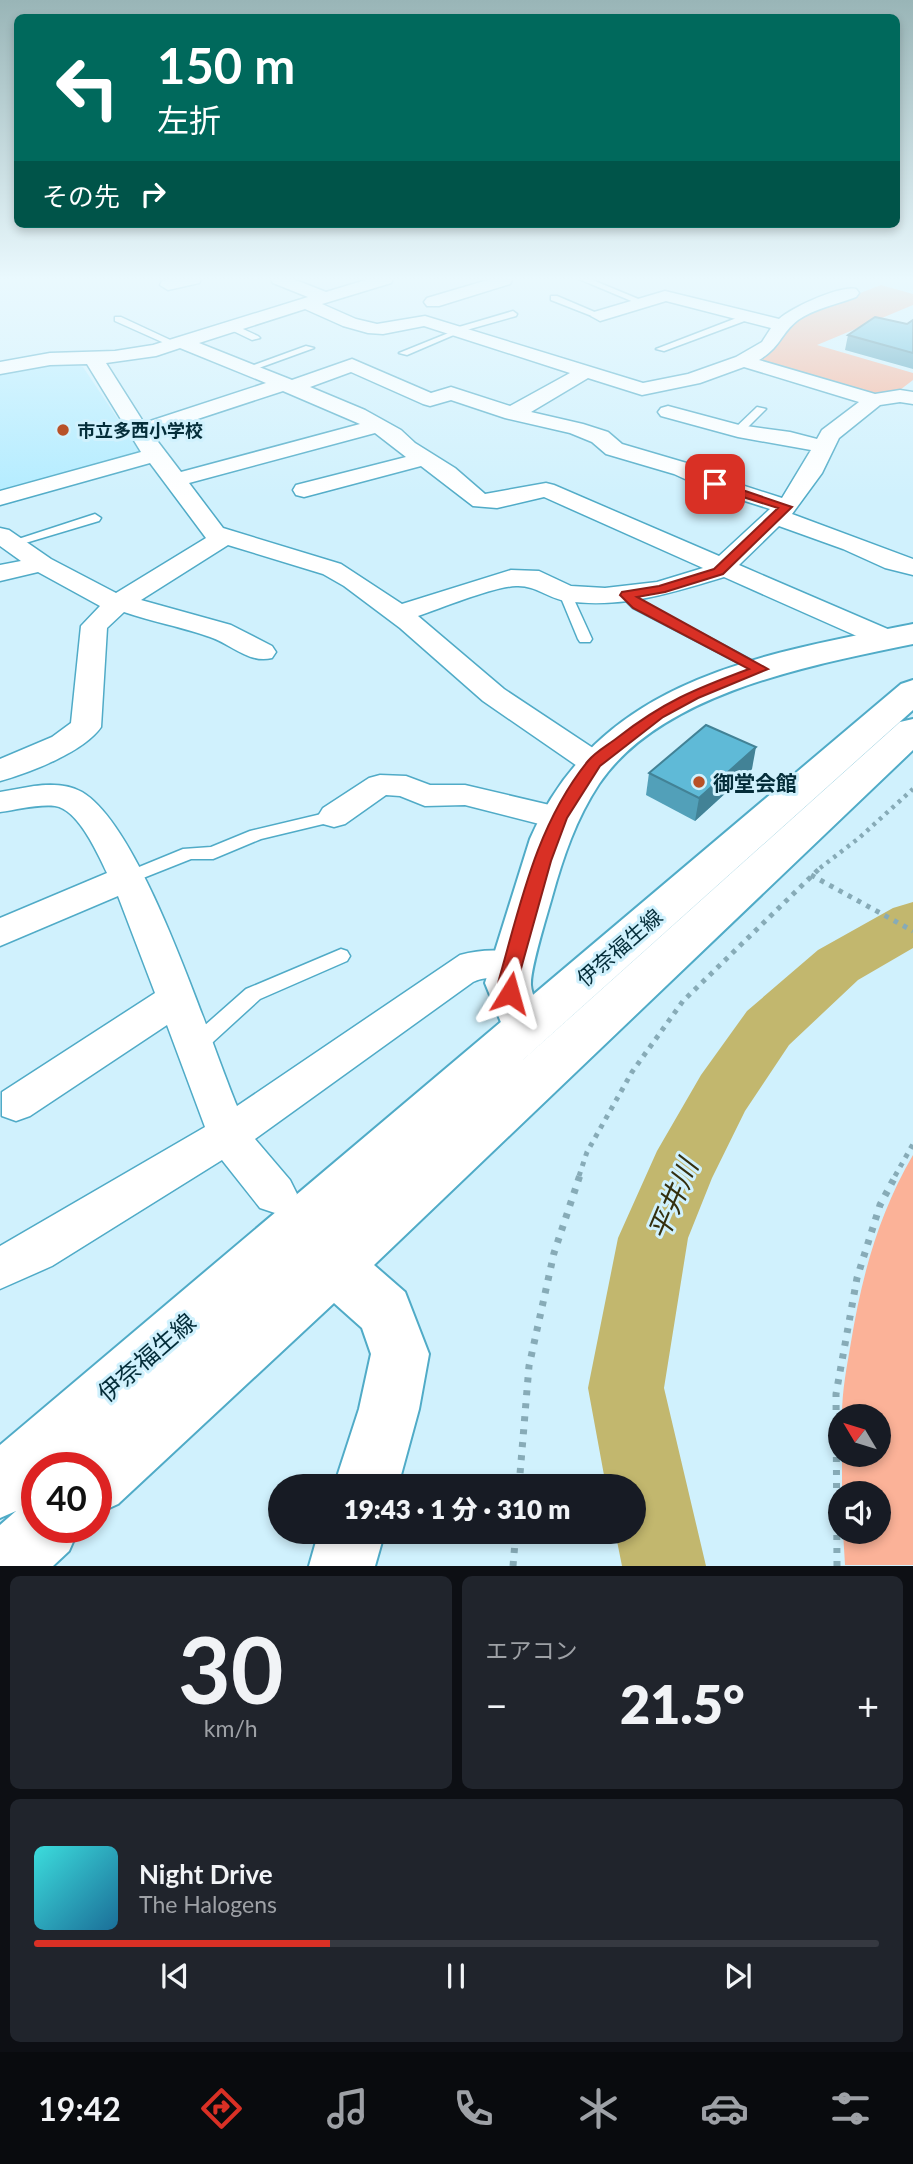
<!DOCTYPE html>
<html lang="ja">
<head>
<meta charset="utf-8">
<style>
  :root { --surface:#171b24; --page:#20242c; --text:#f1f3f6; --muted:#9ea1a6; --line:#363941; --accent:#d93025 }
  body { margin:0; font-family:Lato,"Noto Sans JP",sans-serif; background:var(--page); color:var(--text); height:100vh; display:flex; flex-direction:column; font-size:26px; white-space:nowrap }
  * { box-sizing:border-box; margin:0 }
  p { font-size:23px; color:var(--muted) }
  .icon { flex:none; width:38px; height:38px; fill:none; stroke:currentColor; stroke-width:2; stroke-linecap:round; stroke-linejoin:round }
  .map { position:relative; height:1566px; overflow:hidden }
  .details { display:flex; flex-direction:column; gap:10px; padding:10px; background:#0d0f14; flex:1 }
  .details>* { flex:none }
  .hud { position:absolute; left:14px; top:14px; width:886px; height:214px; border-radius:10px; box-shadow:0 4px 10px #0003; background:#00695c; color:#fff; overflow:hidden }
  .needle { width:46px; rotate:308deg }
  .controls { position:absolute; left:828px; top:1404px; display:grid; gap:14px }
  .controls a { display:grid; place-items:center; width:63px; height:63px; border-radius:50%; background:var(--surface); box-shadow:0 4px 10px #0003; font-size:35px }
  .speed { position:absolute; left:21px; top:1452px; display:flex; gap:14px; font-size:35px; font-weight:700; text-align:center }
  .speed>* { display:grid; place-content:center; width:91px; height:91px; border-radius:50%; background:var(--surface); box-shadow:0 4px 10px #0003; line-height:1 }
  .speed .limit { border:10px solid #d22; background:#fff; color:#111 }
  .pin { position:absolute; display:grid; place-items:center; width:60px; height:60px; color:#fff; margin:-30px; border-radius:14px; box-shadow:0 4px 10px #0006 }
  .me { position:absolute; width:77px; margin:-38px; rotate:8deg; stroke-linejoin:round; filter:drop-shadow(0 0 5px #0008) }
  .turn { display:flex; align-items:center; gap:24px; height:147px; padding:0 28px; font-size:32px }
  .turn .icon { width:91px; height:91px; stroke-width:2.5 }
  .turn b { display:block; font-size:49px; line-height:60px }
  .then { display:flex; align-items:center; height:66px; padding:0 28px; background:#0003; gap:14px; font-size:26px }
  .big { font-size:52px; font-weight:800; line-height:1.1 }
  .details .tile { flex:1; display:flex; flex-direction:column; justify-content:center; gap:10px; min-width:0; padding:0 24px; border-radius:10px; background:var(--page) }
  .details .dial { align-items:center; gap:0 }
  .dial b { font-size:91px; line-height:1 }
  .song { display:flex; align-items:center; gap:21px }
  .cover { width:84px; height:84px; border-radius:10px; background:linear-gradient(135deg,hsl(180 70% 55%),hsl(200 70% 35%)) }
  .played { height:7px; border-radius:4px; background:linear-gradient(90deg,var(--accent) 35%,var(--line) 35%) }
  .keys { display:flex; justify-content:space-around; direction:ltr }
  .heat { display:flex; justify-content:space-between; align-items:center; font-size:38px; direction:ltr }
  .details .tiles { flex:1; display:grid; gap:10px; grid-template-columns:1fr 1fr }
  .tile:last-child { grid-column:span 2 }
  .trip { position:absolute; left:268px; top:1474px; width:378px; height:70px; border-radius:35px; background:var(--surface); box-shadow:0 4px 10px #0003; font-weight:800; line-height:70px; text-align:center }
  .tabs { display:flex; height:112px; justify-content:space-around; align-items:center; background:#090b0e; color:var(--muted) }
  .tabs .icon { width:49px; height:49px }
  .tabs .current { color:var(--accent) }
  .tabs b { font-size:32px; color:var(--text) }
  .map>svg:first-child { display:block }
  .built { fill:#b3ecff }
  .green { fill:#fbb298 }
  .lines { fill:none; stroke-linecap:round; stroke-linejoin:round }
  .river { fill:#c2b76e; fill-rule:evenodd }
  .service-casing { stroke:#50abc7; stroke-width:3 }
  .minor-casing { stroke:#50abc7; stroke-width:3 }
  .tertiary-casing { stroke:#50abc7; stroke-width:4 }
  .secondary-casing { stroke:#50abc7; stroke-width:4 }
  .path-far2 { stroke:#87abb7; stroke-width:4.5; stroke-dasharray:3.5 5; stroke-linecap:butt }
  .path-far1 { stroke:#87abb7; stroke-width:5; stroke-dasharray:4.5 6; stroke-linecap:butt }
  .path { stroke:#87abb7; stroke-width:7; stroke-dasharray:5 8; stroke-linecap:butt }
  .service { fill:#fff; fill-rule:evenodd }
  .minor { fill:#fff; fill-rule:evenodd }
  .tertiary { fill:#fff; fill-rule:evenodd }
  .secondary { fill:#fff; fill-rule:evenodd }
  .wall { fill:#52a0b9 }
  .shaded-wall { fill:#428296 }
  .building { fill:#5fbad7; stroke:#428296; stroke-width:2 }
  .route { fill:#d93025; stroke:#8d1f18; stroke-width:2 }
  .poi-dot { fill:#b85128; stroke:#d0f1fd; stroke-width:2.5 }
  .labels { text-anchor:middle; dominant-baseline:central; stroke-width:6; stroke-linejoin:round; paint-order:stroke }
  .far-poi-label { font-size:18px; font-weight:bold; fill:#042d39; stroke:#d0f1fd; text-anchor:start }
  .poi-label { font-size:21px; font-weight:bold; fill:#042d39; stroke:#d0f1fd; text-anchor:start }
  .street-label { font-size:21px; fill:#042d39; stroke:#d0f1fd }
  .near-street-label { font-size:24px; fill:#042d39; stroke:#d0f1fd }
  .near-water-label { font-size:28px; font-style:italic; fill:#342f0e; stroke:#d0f1fd }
</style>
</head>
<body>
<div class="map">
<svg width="913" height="1566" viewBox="0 0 913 1566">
  <rect width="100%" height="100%" fill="#d0f1fd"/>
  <path class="built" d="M 69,362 L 83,367 L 140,452 L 136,456 L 0,494 L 0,371 Z"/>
  <g class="green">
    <path d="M 881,285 L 913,294 L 913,305 L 817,345 L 913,373 L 913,380 L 896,393 L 870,397 L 752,363 L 803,315 Z"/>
    <path d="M 913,1155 L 913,1565 L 845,1565 L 843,1531 L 878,1531 L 878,1493 L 842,1493 L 842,1454 L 878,1454 L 878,1416 L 842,1416 C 842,1390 847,1366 851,1342 C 862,1275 879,1213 913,1155 Z"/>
  </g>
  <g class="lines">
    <path class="river" d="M 913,902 L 913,948 L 858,980 L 789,1045 L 745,1111 L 712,1178 L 688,1238 L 664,1388 L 706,1566 L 622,1566 L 615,1531 L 634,1531 L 634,1486 L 606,1486 L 588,1388 L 618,1238 L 657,1151 L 701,1075 L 747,1011 L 818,950 L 893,908 Z"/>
    <defs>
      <g id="service">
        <path d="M 579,279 L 590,279 L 648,303 L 641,305 Z"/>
        <path d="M 551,296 L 557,296 L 604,316 L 597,318 L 551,300 Z"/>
        <path d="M 513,311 L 517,314 L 516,316 L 463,331 L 407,355 L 399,353 L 451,332 L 452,329 Z"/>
        <path d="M 747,314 L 751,317 L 750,319 L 664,351 L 656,349 Z"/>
        <path d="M 115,317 L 121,317 L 179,344 L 171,346 L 115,321 Z"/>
        <path d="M 230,323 L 258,336 L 260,338 L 252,340 L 227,328 L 227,324 Z"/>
        <path d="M 306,346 L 314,348 L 248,372 L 240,370 Z"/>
        <path d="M 757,407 L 766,409 L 742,433 L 734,433 L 734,429 Z"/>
        <path d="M 95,514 L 101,518 L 99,521 L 12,547 L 6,543 Z"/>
        <path d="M 565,589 L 571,593 L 592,639 L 590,642 L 580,642 L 578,639 L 559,593 Z"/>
        <path d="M 627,591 L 643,602 L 768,669 L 761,673 L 756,672 L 633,608 L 620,595 Z"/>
        <path d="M 334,811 L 340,812 L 342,816 L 340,820 L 261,839 L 213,859 L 191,859 L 128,884 L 122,882 L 119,878 L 122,874 L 183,849 L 211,847 L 250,831 Z"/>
        <path d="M 341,949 L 347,951 L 350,956 L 347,961 L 260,999 L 201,1053 L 194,1055 L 187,1053 L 184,1047 L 187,1041 L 246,989 Z"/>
      </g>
      <g id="minor">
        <path d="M 173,279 L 201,279 L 199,283 L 168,290 L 160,285 L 162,281 Z"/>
        <path d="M 271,279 L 293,279 L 326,292 L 369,279 L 393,279 L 391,283 L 322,304 L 356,319 L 377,324 L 425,316 L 643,383 L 688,374 L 736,357 L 762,342 L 771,328 L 666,301 L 600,321 L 591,316 L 594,312 L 665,291 L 779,319 C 791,308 840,285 856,289 L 859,293 L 856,297 C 838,304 813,309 798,320 C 780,334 782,346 759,360 L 875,394 L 900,390 L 913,392 L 913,404 L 900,402 L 880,405 L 839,438 L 822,473 L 792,514 L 913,559 L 913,575 L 885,568 L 843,549 L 779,526 L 739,565 L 897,633 L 901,639 L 897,645 L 887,647 L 877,645 L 724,577 C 672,593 621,609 566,601 C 547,598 536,585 516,586 C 493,587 442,608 418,616 L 504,689 L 605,756 L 609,763 L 605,770 L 594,773 L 583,770 L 483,701 L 400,628 L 344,586 L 323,574 L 228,545 L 141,600 L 231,625 L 272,646 L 276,652 L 272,658 C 249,664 231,644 210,637 C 182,627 153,622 124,612 L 107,628 L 101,727 C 84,752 29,773 0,781 L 0,759 L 52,737 L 71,723 L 81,626 L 100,606 L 38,572 L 0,581 L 0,565 L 21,561 L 0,546 L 0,528 L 9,530 L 51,559 L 116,593 L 206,538 L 150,463 L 0,505 L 0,491 L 141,452 L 87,364 L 50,365 L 0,374 L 0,362 L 50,353 L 115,351 L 153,345 L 308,297 L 273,283 ZM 305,309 L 343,326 L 368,333 L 383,334 L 424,326 L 570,373 L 510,406 L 451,387 L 431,393 L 352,359 L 292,380 L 199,343 ZM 180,348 L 266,383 L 144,423 L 106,363 L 156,356 ZM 744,367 L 859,402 L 822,430 L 817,439 L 790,432 L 739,425 L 668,406 L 661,408 L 658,412 L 661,416 L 738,437 L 811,450 L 782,498 L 723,479 L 690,464 L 622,444 L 608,432 L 583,424 L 531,412 L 588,378 L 642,395 L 700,383 ZM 351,372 L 423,404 L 430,406 L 451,400 L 505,418 L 570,433 L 592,442 L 606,454 L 674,474 L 707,489 L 770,509 L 719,556 L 554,485 L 546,483 L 485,494 L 455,468 L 415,443 L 401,430 L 365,410 L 310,387 ZM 283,391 L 360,424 L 181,472 L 152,434 ZM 375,433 L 406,457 L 296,485 L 293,490 L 296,495 L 304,497 L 421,466 L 473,506 L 497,508 L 544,497 L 703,568 L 657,582 L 605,588 L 571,586 L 539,571 L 511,570 L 402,604 L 341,564 L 223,528 L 189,483 Z"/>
        <path d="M 491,279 L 512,280 L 510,284 L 439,306 L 427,306 L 424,302 L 427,298 Z"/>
        <path d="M 380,775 L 406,776 L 430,785 L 465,785 L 571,810 L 575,818 L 571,826 L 559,829 L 465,805 L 425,806 L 400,796 L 386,795 L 345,824 L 334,827 L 323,824 L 318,816 L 323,808 L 369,778 Z"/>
        <path d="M 34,786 C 49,784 68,784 82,792 C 143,828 207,1034 237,1106 L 460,955 C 481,949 505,949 526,955 L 531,965 L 526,975 C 509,980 488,974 473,982 L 255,1139 L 290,1180 L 297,1194 L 290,1208 L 275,1213 L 260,1208 L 222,1160 L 52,1266 L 0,1289 L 0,1246 L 205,1127 L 167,1025 L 30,1116 L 16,1121 L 2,1116 L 2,1092 L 155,993 L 118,896 L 0,946 L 0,918 L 107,873 C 98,854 78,809 55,806 C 37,804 17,810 0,812 L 0,792 Z"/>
      </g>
      <path id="tertiary" d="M 913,624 L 913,644 C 812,665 661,692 599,784 C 576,819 563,857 552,897 C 547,915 530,969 531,985 C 532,999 544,1016 550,1029 L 543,1042 L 526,1048 L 509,1042 L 485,983 L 530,839 C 599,679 759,655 913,624 Z"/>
      <g id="secondary">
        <path d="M 913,680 L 913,710 L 332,1231 L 900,722 L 913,719 L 913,750 L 374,1265 L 405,1292 L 429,1354 L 419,1409 L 398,1486 L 334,1486 L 359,1409 L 371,1354 L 362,1328 L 334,1303 L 118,1504 L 96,1514 L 96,1468 L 70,1468 L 72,1465 L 67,1468 L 37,1468 L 37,1496 L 29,1502 L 37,1499 L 37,1528 L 79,1528 L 69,1551 L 53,1566 L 0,1566 L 0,1525 L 16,1511 L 0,1518 L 0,1445 L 901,684 Z"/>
        <path d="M 319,1531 L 385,1531 L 375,1566 L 309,1566 Z"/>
      </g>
    </defs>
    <use href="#service" class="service-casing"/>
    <use href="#minor" class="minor-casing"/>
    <use href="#tertiary" class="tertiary-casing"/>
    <use href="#secondary" class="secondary-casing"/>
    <path class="path-far2" d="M 820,868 L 859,838 L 913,789"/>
    <g class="path-far1">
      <path d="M 811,875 L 913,931"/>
      <path d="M 579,1176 L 587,1152 L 632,1072 L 683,1001 L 822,866"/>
      <path d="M 895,1176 L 913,1144"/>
    </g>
    <g class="path">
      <path d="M 519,1486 L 529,1366 L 554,1253 L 580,1175"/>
      <path d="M 513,1566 L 516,1531"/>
      <path d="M 837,1566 L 836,1394 L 857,1278 L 880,1205 L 896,1175"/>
    </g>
    <use href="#service" class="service"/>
    <use href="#minor" class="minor"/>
    <use href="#tertiary" class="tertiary"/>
    <use href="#secondary" class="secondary"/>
  </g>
  <g class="wall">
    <path d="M 913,320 L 913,369 L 845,350 L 848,335 L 907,324 Z"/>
    <path d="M 752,769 L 695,821 L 646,795 L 649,773 Z"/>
  </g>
  <path class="shaded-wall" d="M 756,747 L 752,769 L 695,821 L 699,798 Z"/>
  <g class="building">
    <path d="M 875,317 L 907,324 L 913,320 L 913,353 L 848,335 Z"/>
    <path d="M 706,725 L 756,747 L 699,798 L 649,773 Z"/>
  </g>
  <linearGradient id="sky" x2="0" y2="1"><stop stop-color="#99b5b7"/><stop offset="0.56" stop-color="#eaf9fe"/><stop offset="1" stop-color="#eaf9fe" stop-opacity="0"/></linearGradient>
  <rect width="913" height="498" fill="url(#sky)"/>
  <path class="route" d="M 711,482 L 719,482 L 792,507 L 723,574 L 665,592 L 637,597 L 768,669 L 698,698 L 663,717 L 600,766 L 567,818 L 551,861 L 517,983 L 519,993 L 516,998 L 510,1000 L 503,998 L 498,983 C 520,906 536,825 588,761 C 595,752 608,745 617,738 C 663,702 695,689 749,669 L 633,608 L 620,595 L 622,592 L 659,586 L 714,569 L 778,508 L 711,487 Z"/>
  <g class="poi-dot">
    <circle cx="63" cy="430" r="7"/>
    <circle cx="699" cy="782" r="7"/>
  </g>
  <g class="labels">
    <g class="far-poi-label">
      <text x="77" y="430">市立多西小学校</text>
    </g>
    <g class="poi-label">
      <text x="713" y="782">御堂会館</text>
    </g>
    <g class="street-label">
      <text transform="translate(619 947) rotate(-41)">伊奈福生線</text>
    </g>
    <g class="near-street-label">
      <text transform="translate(146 1357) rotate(-41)">伊奈福生線</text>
    </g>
    <g class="near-water-label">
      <text transform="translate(672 1199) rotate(-67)">平井川</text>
    </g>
  </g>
</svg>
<div class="controls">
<a><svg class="needle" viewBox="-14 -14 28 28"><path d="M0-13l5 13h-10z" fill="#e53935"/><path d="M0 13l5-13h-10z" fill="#9ea1a6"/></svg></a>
<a><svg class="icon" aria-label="sound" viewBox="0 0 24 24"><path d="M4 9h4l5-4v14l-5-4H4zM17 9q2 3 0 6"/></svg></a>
</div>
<div class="speed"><div class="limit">40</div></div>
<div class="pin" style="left:715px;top:484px;background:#d93025"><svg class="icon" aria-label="arrive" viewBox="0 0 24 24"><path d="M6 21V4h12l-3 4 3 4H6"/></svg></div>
<svg class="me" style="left:510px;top:993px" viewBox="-20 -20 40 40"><path d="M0-17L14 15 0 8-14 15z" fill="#d93025" stroke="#fff" stroke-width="4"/></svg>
<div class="trip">19:43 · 1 分 · 310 m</div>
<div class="hud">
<div class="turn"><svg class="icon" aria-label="left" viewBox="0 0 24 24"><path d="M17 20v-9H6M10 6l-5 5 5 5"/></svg><div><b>150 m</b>左折</div></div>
<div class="then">その先<svg class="icon" aria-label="right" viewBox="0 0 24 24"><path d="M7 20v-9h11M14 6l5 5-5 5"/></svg></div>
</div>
</div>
<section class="details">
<div class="tiles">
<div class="tile dial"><b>30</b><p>km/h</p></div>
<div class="tile"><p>エアコン</p>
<div class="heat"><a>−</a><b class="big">21.5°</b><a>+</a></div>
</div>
<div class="tile">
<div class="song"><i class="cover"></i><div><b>Night Drive</b><p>The Halogens</p></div></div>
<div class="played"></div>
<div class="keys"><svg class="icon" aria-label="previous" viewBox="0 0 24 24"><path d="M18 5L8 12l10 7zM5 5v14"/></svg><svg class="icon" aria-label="pause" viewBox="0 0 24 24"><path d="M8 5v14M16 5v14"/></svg><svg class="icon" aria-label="next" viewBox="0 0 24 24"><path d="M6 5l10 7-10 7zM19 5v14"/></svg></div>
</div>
</div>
</section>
<nav class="tabs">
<b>19:42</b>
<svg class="icon current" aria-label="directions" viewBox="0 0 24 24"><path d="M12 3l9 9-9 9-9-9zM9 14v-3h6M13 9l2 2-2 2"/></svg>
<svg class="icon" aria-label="music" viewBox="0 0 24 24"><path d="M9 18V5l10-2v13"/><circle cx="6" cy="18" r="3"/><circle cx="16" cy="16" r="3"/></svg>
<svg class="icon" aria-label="phone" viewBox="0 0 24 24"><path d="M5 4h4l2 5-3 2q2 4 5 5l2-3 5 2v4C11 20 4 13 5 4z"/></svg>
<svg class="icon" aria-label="climate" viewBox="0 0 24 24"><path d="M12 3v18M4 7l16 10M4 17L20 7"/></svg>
<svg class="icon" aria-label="car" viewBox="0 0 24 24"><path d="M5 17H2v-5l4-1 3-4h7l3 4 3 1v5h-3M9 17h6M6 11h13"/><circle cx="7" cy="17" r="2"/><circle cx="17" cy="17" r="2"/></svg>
<svg class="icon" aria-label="filters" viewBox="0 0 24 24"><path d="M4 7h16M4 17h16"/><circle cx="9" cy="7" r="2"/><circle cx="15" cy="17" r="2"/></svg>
</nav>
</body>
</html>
